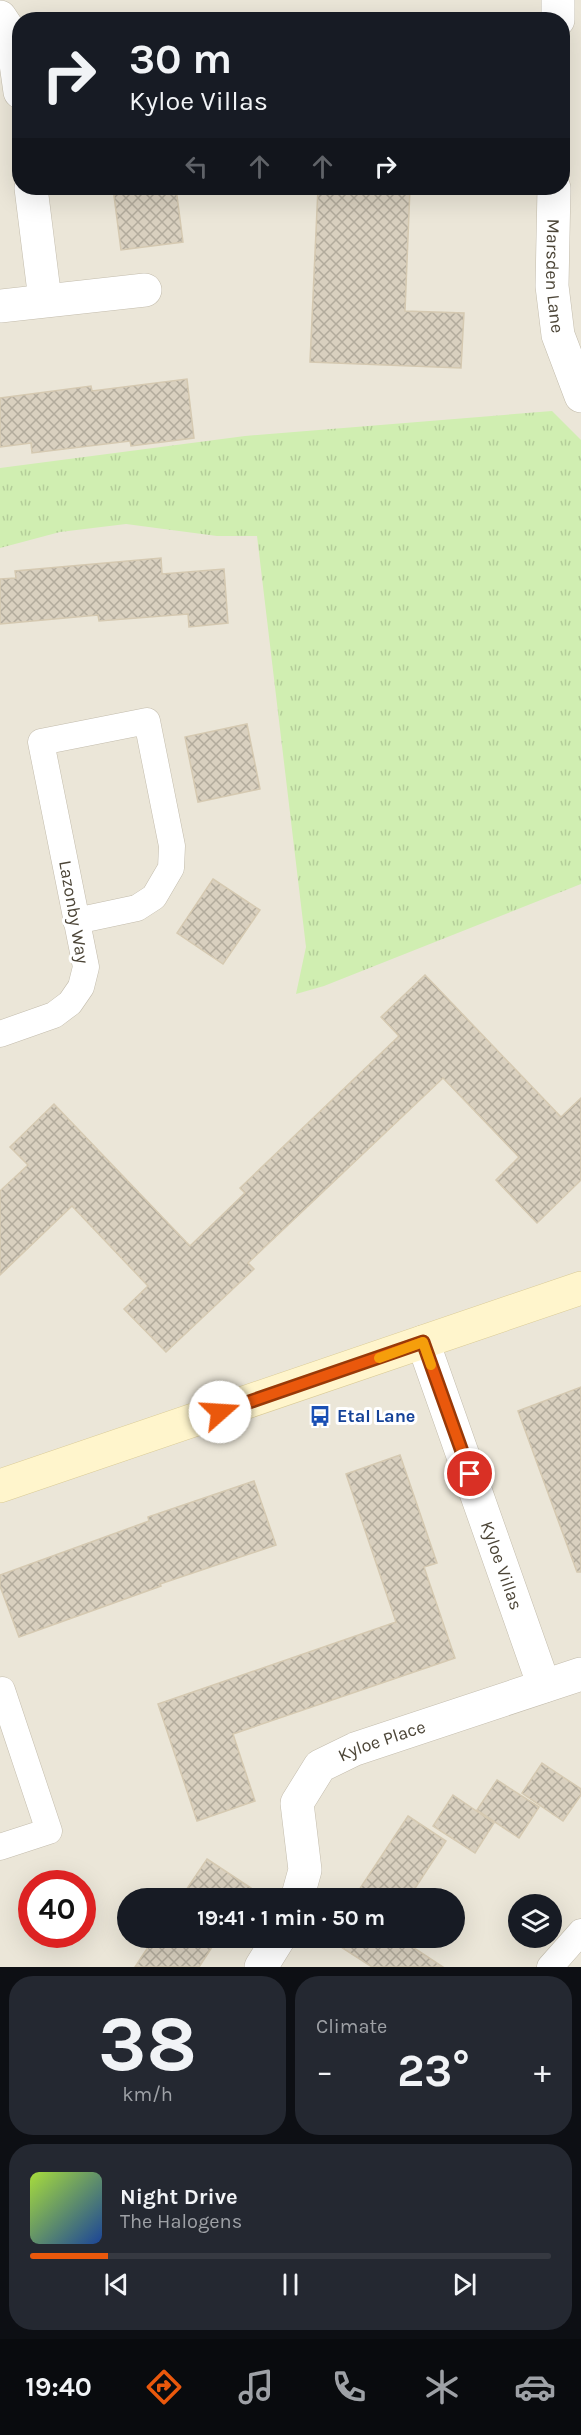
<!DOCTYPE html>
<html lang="en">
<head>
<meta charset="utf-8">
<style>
  :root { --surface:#171b24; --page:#242831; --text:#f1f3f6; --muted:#9ea1a6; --line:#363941; --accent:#ea580c }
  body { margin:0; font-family:Karla,sans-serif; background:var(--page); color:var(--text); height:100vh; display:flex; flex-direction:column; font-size:22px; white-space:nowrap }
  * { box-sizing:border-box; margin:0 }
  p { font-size:20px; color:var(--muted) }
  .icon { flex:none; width:33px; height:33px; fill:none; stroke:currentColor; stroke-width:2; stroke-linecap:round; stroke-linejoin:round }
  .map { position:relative; height:1967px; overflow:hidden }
  .side { display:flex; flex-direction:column; gap:9px; padding:9px; background:#0d0f14; flex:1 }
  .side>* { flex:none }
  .hud { position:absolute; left:12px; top:12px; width:558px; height:183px; border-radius:24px; box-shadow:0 6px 24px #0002; background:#171b24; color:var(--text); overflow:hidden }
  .fabs { position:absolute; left:508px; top:1894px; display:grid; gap:12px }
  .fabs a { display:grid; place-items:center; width:54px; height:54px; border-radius:50%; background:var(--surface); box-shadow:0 6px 24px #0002; font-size:30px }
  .speed { position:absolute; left:18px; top:1870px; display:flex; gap:12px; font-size:30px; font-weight:700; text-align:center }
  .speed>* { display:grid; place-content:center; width:78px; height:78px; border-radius:50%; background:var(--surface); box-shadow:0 6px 24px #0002; line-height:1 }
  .speed .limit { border:9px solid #d22; background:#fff; color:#111 }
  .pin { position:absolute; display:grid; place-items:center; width:51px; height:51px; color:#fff; margin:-26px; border:3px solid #fff; border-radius:50%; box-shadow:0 2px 6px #0007 }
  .me { position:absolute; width:66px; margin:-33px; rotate:71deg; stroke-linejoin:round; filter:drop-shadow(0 0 4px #0008) }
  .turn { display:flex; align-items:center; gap:21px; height:126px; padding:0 18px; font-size:27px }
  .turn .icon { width:78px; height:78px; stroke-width:2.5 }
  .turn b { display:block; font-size:42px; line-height:51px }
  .lanes { display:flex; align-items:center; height:57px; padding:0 18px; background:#0003; justify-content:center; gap:30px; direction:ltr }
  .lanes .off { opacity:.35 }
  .big { font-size:45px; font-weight:700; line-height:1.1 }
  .side .tile { flex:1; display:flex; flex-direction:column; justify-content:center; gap:9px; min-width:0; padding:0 21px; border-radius:24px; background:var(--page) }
  .side .dial { align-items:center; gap:0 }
  .dial b { font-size:78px; line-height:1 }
  .song { display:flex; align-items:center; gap:18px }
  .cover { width:72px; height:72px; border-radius:9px; background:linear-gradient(135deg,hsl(80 70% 55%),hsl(220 70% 35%)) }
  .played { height:6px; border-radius:3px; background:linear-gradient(90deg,var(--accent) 15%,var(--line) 15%) }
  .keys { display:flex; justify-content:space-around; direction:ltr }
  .heat { display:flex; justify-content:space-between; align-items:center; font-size:33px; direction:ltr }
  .side .tiles { flex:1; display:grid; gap:9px; grid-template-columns:1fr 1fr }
  .tile:last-child { grid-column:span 2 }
  .trip { position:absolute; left:117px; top:1888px; width:348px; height:60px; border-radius:30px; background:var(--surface); box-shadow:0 6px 24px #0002; font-weight:700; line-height:60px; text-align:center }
  .menu { display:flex; height:96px; justify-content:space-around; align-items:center; background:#090b0e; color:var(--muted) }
  .menu .icon { width:42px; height:42px }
  .menu .active { color:var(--accent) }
  .menu b { font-size:27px; color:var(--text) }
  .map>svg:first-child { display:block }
  .residential { fill:#ebe6d8; fill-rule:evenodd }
  .grass { fill:url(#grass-tufts) }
  .building { fill:url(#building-cross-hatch); stroke:#d5c9b1; stroke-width:1.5 }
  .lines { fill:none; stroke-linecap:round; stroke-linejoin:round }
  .lane-casing { stroke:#c3bcac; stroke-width:27 }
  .street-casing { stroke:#c3bcac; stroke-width:34 }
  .secondary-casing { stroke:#dacb97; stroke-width:34 }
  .lane { stroke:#fff; stroke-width:26 }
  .street { stroke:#fff; stroke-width:33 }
  .secondary { stroke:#fff5cc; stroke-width:33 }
  .route-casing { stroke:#983908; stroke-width:15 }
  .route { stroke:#ea580c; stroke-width:10 }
  .slow { stroke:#f59e0b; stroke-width:10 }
  .labels { text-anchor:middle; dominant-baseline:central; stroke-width:6; stroke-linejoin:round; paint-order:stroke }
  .street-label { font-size:18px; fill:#4c4537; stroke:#fff }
  .transit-label { font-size:18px; font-weight:bold; fill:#164399; stroke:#fff; text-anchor:start }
</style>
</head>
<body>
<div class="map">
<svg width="581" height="1967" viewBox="0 0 581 1967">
  <defs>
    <pattern id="grass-tufts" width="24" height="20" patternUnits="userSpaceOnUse" patternTransform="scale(1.5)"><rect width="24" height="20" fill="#d0eeb1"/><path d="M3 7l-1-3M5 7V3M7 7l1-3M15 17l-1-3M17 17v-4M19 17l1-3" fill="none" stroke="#b4cd99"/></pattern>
    <pattern id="building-cross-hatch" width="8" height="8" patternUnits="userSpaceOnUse" patternTransform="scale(1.5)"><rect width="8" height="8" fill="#d9d0bf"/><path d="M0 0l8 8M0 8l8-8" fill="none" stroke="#b2ab9c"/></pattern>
  </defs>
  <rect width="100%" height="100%" fill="#f6f3eb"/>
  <path class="residential" d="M 0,0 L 581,0 L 581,1967 L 0,1967 ZM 20,20 L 562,20 L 562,188 L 20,188 ZM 32,1884 L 82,1884 L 82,1935 L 32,1935 ZM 128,1899 L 454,1899 L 454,1938 L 128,1938 ZM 519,1905 L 552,1905 L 552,1938 L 519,1938 Z"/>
  <path class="grass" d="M 552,411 L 581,440 L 581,884 L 324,986 L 296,994 L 306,947 L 257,536 L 217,536 L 126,524 L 60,532 L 0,548 L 0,468 L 245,436 Z"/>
  <g class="building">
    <path d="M 113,188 L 176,188 L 183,242 L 121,250 Z"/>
    <path d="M 318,188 L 410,188 L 405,311 L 464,313 L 461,368 L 310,362 Z"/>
    <path d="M 187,379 L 194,438 L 131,446 L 130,441 L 32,453 L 31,443 L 0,447 L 0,398 L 91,386 L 92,391 Z"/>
    <path d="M 161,558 L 162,574 L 224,569 L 228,623 L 189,627 L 188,614 L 99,621 L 98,615 L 0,624 L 0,579 L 16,578 L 15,571 Z"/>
    <path d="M 247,724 L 260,789 L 198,802 L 185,737 Z"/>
    <path d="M 213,879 L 260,910 L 223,964 L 177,933 Z"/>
    <path d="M 425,975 L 561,1117 L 581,1098 L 581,1180 L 537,1223 L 496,1180 L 519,1157 L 443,1078 L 248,1263 L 254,1269 L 166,1352 L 124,1309 L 148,1286 L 72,1206 L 0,1275 L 0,1191 L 28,1165 L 10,1147 L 54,1104 L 190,1246 L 245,1193 L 240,1188 L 399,1036 L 381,1017 Z"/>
    <path d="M 581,1387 L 581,1572 L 577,1572 L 518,1411 Z"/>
    <path d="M 400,1455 L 437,1563 L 424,1567 L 455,1658 L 233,1734 L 255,1801 L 197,1821 L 158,1704 L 396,1622 L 346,1474 Z"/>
    <path d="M 254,1481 L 276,1545 L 160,1584 L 161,1586 L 19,1637 L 0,1586 L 0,1575 L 149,1521 L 148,1517 Z"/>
    <path d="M 542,1763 L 581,1789 L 581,1795 L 563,1821 L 522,1793 Z"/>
    <path d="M 497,1780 L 539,1807 L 519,1838 L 477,1810 Z"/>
    <path d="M 453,1795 L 494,1823 L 475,1853 L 433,1826 Z"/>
    <path d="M 408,1816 L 446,1841 L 408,1899 L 353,1899 Z"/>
    <path d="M 207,1859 L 251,1888 L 244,1899 L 180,1899 Z"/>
    <path d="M 154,1938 L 218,1938 L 199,1967 L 135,1967 Z"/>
    <path d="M 327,1938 L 399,1938 L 443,1967 L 372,1967 Z"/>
  </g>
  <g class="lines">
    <defs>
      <g id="lane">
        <path d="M 0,1034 L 54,1015 L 70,1003 L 81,987 L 86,967 L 41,742 L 147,721 L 172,846 L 171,868 L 154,897 L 137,908 L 76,921"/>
        <path d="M 0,1847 L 49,1831 L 2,1690"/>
        <path d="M 550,1967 L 581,1932"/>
      </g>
      <g id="street">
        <path d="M 0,17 L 12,35 L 20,92"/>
        <path d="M 558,20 L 558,0"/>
        <path d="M 31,188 L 45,300"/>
        <path id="s1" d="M 554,188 L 552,286 L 558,335 L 581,396"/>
        <path d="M 0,306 L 145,290"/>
        <path id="s2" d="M 423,1342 L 544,1686"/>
        <path id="s3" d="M 297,1899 L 305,1870 L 297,1803 L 320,1766 L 355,1749 L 581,1674"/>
        <path d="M 261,1967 L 279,1938"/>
      </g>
      <path id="secondary" d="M 0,1486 L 581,1288"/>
    </defs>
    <use href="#lane" class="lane-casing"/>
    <use href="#street" class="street-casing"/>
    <use href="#secondary" class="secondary-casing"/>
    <use href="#lane" class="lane"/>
    <use href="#street" class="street"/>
    <use href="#secondary" class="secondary"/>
  </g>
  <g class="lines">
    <defs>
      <path id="route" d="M 220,1412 L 423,1342 L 470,1474"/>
    </defs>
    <use href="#route" class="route-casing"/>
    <use href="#route" class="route"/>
    <path class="slow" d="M 379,1358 L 423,1342 L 431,1365"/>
  </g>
  <defs>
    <symbol id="bus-bare" viewBox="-9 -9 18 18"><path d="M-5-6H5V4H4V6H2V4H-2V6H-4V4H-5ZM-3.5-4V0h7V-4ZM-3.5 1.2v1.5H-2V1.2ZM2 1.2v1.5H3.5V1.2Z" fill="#1a4fb4" stroke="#fff" stroke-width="2.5" paint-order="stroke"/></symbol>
  </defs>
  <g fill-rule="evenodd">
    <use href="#bus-bare" x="305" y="1401" width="30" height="30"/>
  </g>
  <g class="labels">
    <g class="street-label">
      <text stroke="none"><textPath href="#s1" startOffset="88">Marsden Lane</textPath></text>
      <text transform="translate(74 912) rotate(80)">Lazonby Way</text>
      <text stroke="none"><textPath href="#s2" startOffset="237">Kyloe Villas</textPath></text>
      <text stroke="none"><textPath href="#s3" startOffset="208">Kyloe Place</textPath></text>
    </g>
    <g class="transit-label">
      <text x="337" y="1416">Etal Lane</text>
    </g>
  </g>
</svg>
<div class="fabs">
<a><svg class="icon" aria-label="layers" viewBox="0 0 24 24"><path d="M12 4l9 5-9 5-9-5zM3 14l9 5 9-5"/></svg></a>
</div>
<div class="speed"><div class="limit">40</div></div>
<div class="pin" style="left:470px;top:1474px;background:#d93025"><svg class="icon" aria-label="arrive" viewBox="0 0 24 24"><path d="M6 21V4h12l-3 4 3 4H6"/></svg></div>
<svg class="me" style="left:220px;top:1412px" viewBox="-20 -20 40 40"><circle r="19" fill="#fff"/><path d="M0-13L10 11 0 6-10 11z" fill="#ea580c"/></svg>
<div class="trip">19:41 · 1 min · 50 m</div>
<div class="hud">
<div class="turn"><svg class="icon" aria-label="right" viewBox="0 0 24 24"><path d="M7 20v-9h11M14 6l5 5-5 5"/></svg><div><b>30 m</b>Kyloe Villas</div></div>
<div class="lanes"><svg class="icon off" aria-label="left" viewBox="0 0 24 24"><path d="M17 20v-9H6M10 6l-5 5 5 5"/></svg><svg class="icon off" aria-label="ahead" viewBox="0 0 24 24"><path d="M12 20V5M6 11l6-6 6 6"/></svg><svg class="icon off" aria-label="ahead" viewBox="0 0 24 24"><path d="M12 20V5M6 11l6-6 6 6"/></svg><svg class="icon" aria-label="right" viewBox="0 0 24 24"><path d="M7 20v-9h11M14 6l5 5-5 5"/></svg></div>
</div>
</div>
<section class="side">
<div class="tiles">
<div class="tile dial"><b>38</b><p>km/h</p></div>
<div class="tile"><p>Climate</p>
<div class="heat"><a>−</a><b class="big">23°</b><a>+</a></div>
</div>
<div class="tile">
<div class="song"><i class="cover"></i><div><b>Night Drive</b><p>The Halogens</p></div></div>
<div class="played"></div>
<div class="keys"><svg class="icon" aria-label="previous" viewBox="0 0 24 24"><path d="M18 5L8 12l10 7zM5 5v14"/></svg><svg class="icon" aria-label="pause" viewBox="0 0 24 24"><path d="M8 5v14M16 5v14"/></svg><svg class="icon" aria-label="next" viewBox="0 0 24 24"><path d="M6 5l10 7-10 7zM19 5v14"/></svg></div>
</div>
</div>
</section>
<nav class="menu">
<b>19:40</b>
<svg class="icon active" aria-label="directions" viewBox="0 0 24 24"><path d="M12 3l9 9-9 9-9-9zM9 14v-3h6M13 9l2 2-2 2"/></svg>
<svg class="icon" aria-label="music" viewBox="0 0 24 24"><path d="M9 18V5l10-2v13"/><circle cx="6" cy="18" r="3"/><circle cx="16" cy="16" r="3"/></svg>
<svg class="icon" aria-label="phone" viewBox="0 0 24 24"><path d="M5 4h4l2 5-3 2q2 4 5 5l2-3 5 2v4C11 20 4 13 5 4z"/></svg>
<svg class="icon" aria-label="climate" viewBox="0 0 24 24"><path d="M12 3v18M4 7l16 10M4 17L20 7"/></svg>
<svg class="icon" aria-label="car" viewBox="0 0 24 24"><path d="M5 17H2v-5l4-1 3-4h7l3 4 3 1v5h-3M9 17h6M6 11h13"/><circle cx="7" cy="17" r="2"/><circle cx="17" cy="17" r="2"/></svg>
</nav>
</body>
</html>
